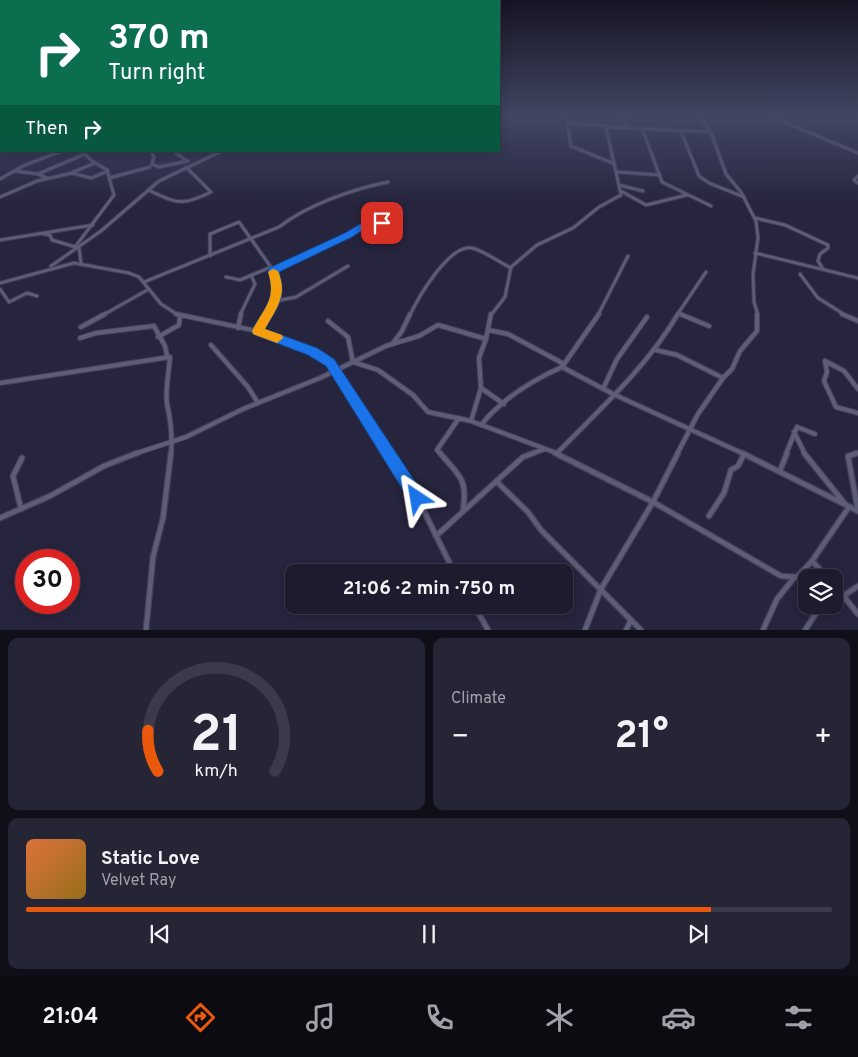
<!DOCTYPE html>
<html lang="en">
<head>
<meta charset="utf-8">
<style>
  :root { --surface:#1d1c2e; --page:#252536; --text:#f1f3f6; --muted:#a0a1aa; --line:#3b3a4a; --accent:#ea580c }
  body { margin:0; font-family:Overpass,sans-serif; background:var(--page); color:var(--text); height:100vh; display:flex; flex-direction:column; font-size:19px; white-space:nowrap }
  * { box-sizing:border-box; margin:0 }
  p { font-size:16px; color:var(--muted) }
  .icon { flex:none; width:28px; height:28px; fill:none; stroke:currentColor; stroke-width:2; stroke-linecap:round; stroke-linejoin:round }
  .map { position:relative; height:630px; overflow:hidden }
  .drawer { display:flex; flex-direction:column; gap:8px; padding:8px; background:#100f19; flex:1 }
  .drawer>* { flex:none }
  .guide { position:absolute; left:0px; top:0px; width:500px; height:152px; box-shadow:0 2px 12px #0003,0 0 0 1px var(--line); background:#0b6e4f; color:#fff; overflow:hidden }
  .buttons { position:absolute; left:798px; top:569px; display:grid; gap:10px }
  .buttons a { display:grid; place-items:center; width:45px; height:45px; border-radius:10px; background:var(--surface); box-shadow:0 2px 12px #0003,0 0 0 1px var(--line); font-size:25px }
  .speed { position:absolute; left:15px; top:549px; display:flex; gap:10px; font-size:25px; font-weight:700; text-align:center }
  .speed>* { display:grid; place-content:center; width:65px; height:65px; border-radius:50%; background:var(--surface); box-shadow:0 2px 12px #0003,0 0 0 1px var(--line); line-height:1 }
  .speed .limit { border:8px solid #d22; background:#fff; color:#111 }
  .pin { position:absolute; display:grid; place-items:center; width:42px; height:42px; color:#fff; margin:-21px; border-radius:10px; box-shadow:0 2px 8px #0006 }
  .me { position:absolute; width:55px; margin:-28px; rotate:327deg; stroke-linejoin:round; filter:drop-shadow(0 0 4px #0008) }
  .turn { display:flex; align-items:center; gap:18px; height:105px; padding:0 25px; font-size:22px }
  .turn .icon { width:65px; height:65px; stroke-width:2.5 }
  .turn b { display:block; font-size:35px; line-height:42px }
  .then { display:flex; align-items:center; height:48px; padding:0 25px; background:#0003; gap:10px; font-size:19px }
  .big { font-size:38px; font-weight:700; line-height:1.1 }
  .drawer .card { flex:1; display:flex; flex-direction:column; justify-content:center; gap:8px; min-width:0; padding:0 18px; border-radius:10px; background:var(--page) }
  .drawer .dial { align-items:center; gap:0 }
  .dial svg { height:130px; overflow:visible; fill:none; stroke:var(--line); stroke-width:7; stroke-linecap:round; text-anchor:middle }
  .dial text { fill:var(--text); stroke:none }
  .song { display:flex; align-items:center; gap:15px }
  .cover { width:60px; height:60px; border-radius:8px; background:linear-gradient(135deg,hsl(20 70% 55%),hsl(40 70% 35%)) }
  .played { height:5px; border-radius:2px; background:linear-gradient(90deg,var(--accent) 85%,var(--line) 85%) }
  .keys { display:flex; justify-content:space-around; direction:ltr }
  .heat { display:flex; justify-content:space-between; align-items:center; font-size:28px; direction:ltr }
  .drawer .tiles { flex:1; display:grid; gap:8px; grid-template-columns:1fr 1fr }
  .card:last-child { grid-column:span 2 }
  .trip { position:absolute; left:285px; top:564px; width:288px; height:50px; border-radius:10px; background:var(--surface); box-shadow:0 2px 12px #0003,0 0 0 1px var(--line); font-weight:700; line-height:50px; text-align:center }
  .menu { display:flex; height:80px; justify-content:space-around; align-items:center; background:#0c0b12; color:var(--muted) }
  .menu .icon { width:35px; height:35px }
  .menu .current { color:var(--accent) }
  .menu b { font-size:22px; color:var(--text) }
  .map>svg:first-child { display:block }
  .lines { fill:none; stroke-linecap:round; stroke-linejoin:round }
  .minor-far2-casing { stroke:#444258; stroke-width:4.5 }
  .minor-far1-casing { stroke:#444258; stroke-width:6 }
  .minor-casing { stroke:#444258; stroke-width:7 }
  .tertiary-casing { stroke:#444258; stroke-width:4.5 }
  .minor-far2 { stroke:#5d5c79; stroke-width:2.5 }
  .minor-far1 { stroke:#5d5c79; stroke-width:4 }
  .minor { stroke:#5d5c79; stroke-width:4.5 }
  .tertiary { stroke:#5d5c79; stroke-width:2.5 }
  .route { fill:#1a73e8; stroke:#114b97 }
  .slow { fill:#f59e0b }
</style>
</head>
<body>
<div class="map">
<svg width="858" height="630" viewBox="0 0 858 630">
  <rect width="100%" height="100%" fill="#27253e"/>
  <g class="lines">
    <defs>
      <g id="minor-far2">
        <path d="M 566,116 L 571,146 L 615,164"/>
        <path d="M 623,116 L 627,127"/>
        <path d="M 699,116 L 711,132 L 726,174 L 741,192 L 756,221 L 758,238 L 753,275 L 754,302 L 758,315"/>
        <path d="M 568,123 L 607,126"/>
        <path d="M 642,128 L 662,182 L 711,206"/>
        <path d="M 681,131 L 699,176 L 709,183 L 744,197"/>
        <path d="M 151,151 L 154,157 L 152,164 L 159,167 L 188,161"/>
        <path d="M 173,151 L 187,161"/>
        <path d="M 15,171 L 38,174 L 47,178"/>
        <path d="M 73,172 L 95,163"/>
        <path d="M 617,172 L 660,175"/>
        <path d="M 38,174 L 85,154"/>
        <path d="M 858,176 L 854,180 L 858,183"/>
        <path d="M 109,178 L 150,167"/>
        <path d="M 0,179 L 25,165 L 62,151"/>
        <path d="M 619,185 L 643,191"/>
        <path d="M 148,190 C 177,203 181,207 211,192 L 186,167"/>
        <path d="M 621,191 L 646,205 L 687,195"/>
        <path d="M 0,197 L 37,181 L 72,173 L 91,178 L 108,171"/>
        <path d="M 755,218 L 785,225 L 828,245 L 828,248 L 820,254 L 818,261 L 823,269"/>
        <path d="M 43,234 L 50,235 L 52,240 L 79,248 L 81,263"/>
        <path d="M 0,240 L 93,225"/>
        <path d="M 75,247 L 114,195 L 107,170 L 92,161 L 82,151"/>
        <path d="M 755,253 L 858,278"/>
        <path d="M 210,256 L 210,234 L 239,222 L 273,270"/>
        <path d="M 51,266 L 101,231 L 159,181 L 222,151"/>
        <path d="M 800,274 L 818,298 L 845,315"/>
        <path d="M 226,277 L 240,280 L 271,267"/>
        <path d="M 144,282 L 279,227 C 307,205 353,189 388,182"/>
        <path d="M 0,283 L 74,263 L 129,273 L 139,277 L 161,304 L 178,315"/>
        <path d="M 0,289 L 9,302 L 27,293 L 37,296"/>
        <path d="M 276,301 L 296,297 L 348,266"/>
        <path d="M 678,313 L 683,315"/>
        <path d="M 103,315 L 149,289"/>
        <path d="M 240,315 L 255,284 L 251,275"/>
        <path d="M 268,315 L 276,296 L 273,270 L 349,235 L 371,220 L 392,226"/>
        <path d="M 410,315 C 418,298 449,244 472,248 C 482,250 501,263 511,268"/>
        <path d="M 491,315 L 505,297 L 511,267 L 537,245 L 573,228 L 599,207 L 621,195 L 606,127 L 711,132"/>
        <path d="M 598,315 L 628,256"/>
        <path d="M 677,315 L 706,272"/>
      </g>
      <g id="minor-far1">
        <path d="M 176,314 L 257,331 L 324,357 L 337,369 L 390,454"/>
        <path d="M 680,314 L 709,326"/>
        <path d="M 842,314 L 858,321"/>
        <path d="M 328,321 L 348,337 L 353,362 L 378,370 L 413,395 L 428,412 L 471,421 L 559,454"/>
        <path d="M 81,327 L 105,314"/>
        <path d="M 238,328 L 241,314"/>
        <path d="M 488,330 L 508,334 L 564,364"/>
        <path d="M 257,331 L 268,314"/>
        <path d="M 158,337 L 179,325 L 180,316"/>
        <path d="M 80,338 L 96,333 L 154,326 L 165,346 L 167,356"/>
        <path d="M 393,343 L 402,331 L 410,314"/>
        <path d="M 211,345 L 248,387 L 258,403"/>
        <path d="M 656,350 L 677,355 L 723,378"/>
        <path d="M 562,367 L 599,314"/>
        <path d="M 0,383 L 170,357 C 169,371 165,390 167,404 C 171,422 173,436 171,454"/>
        <path d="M 481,388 L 504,404"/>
        <path d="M 603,389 L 617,359 L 647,317"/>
        <path d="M 858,389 L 844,371 L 825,361 L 827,372 L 824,381 L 836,407 L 858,413"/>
        <path d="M 471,421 L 481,388 L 479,358 L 486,339 L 491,314"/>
        <path d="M 481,425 C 501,400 533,380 562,367 L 613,394 L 744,454"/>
        <path d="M 794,432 L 805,454"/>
        <path d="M 557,453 C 601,408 646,368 678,314"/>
        <path d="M 134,454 L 186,437 L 243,409 L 320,378 L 386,346 L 419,336 L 438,325 L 486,339"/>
        <path d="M 441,454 L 437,450 L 459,418"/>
        <path d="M 530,454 L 545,449"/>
        <path d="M 677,454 L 698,414 L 723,378 L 732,369 L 740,351 L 757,331 L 757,314"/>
        <path d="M 786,454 L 797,427 L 815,434"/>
        <path d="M 853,454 L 858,453"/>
      </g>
      <g id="minor">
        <path d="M 390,453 L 417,497 L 454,572"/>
        <path d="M 440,453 C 459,476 468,478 463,510"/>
        <path d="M 555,453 L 653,502 L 781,576 L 797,577 L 812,561 L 849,507"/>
        <path d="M 742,453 L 858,511"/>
        <path d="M 804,453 L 845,504"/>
        <path d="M 858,453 L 848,456 L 858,511"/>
        <path d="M 780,471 L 787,453"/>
        <path d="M 497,482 L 528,512 L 541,530 L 641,630"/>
        <path d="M 21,509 L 13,476 L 22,458"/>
        <path d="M 709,516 L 724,493 L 731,470 L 738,466 L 744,454"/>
        <path d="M 0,518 L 50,496 L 104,466 L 137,453"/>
        <path d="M 436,536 L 523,457 L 534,453"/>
        <path d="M 812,561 L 828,578"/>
        <path d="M 834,584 L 858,614"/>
        <path d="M 834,602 L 858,586"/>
        <path d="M 474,605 L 488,630"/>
        <path d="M 146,630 L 153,557 L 163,518 L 171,453"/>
        <path d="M 585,630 L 601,589 L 653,502 L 678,453"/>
        <path d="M 626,630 L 631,620"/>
        <path d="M 763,630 L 777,599 L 794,578"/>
        <path d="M 805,630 L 817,612 L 831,605"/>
      </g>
      <path id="tertiary" d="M 770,116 L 858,153"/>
    </defs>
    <use href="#minor-far2" class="minor-far2-casing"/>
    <use href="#minor-far1" class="minor-far1-casing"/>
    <use href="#minor" class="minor-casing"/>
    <use href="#tertiary" class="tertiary-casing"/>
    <use href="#minor-far2" class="minor-far2"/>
    <use href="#minor-far1" class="minor-far1"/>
    <use href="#minor" class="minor"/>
    <use href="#tertiary" class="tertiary"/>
  </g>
  <linearGradient id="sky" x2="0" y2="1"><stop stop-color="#151422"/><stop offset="0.57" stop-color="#414663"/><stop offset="1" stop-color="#414663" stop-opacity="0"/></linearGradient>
  <rect width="858" height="204" fill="url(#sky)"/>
  <path class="route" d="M 370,218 L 387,223 L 382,226 L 372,224 L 352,237 L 279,272 C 287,299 278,305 265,329 L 317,348 L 334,359 L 422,492 L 424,498 L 422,503 L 417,505 L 411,503 L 326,366 L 308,355 L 253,334 L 252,331 C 265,305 277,301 268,270 L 269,268 L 345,233 Z"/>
  <path class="slow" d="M 273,269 C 278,270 279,272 280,277 C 287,297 274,312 265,329 L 282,335 L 283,338 L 277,343 L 253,334 L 252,331 C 264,307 277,300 268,272 Z"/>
</svg>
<div class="buttons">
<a><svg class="icon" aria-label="layers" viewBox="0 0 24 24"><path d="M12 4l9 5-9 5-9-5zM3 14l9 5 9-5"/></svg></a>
</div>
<div class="speed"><div class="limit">30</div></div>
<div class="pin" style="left:382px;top:223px;background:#d93025"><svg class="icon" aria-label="arrive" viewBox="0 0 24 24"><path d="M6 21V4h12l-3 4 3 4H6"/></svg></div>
<svg class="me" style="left:417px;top:498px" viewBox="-20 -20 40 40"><path d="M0-17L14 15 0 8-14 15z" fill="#1a73e8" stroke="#fff" stroke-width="4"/></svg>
<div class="trip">21:06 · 2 min · 750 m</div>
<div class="guide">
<div class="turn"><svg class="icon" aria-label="right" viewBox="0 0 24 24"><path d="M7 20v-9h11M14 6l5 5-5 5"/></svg><div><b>370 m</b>Turn right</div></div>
<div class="then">Then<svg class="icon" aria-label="right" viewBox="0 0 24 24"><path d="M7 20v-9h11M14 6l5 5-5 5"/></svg></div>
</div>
</div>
<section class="drawer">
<div class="tiles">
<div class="card dial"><svg viewBox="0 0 100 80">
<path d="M14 69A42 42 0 1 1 86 69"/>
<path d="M14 69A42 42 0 0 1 8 44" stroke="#ea580c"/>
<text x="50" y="56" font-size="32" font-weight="700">21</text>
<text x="50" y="72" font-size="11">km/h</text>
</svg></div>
<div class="card"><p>Climate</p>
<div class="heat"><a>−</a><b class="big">21°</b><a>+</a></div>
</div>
<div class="card">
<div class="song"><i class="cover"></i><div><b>Static Love</b><p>Velvet Ray</p></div></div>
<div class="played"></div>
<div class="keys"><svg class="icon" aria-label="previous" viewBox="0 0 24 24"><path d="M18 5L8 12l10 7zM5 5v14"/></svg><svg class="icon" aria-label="pause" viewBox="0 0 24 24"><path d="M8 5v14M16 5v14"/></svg><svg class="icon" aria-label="next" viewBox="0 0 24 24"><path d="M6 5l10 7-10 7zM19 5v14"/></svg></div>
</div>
</div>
</section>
<nav class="menu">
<b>21:04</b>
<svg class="icon current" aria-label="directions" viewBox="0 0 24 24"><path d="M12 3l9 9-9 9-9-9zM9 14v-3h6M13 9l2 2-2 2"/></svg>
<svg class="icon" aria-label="music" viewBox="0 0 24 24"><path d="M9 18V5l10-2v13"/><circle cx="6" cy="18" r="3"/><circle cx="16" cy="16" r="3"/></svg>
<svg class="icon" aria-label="phone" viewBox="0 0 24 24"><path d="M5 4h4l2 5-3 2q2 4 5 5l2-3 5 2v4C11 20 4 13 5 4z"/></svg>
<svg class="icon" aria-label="climate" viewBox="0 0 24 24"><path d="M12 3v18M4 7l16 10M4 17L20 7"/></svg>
<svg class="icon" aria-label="car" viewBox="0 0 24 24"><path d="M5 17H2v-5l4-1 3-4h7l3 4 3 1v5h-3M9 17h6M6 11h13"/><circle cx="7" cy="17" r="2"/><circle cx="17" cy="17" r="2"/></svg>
<svg class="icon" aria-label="filters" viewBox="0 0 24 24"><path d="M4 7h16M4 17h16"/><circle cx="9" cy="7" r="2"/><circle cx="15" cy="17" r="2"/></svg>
</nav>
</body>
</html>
